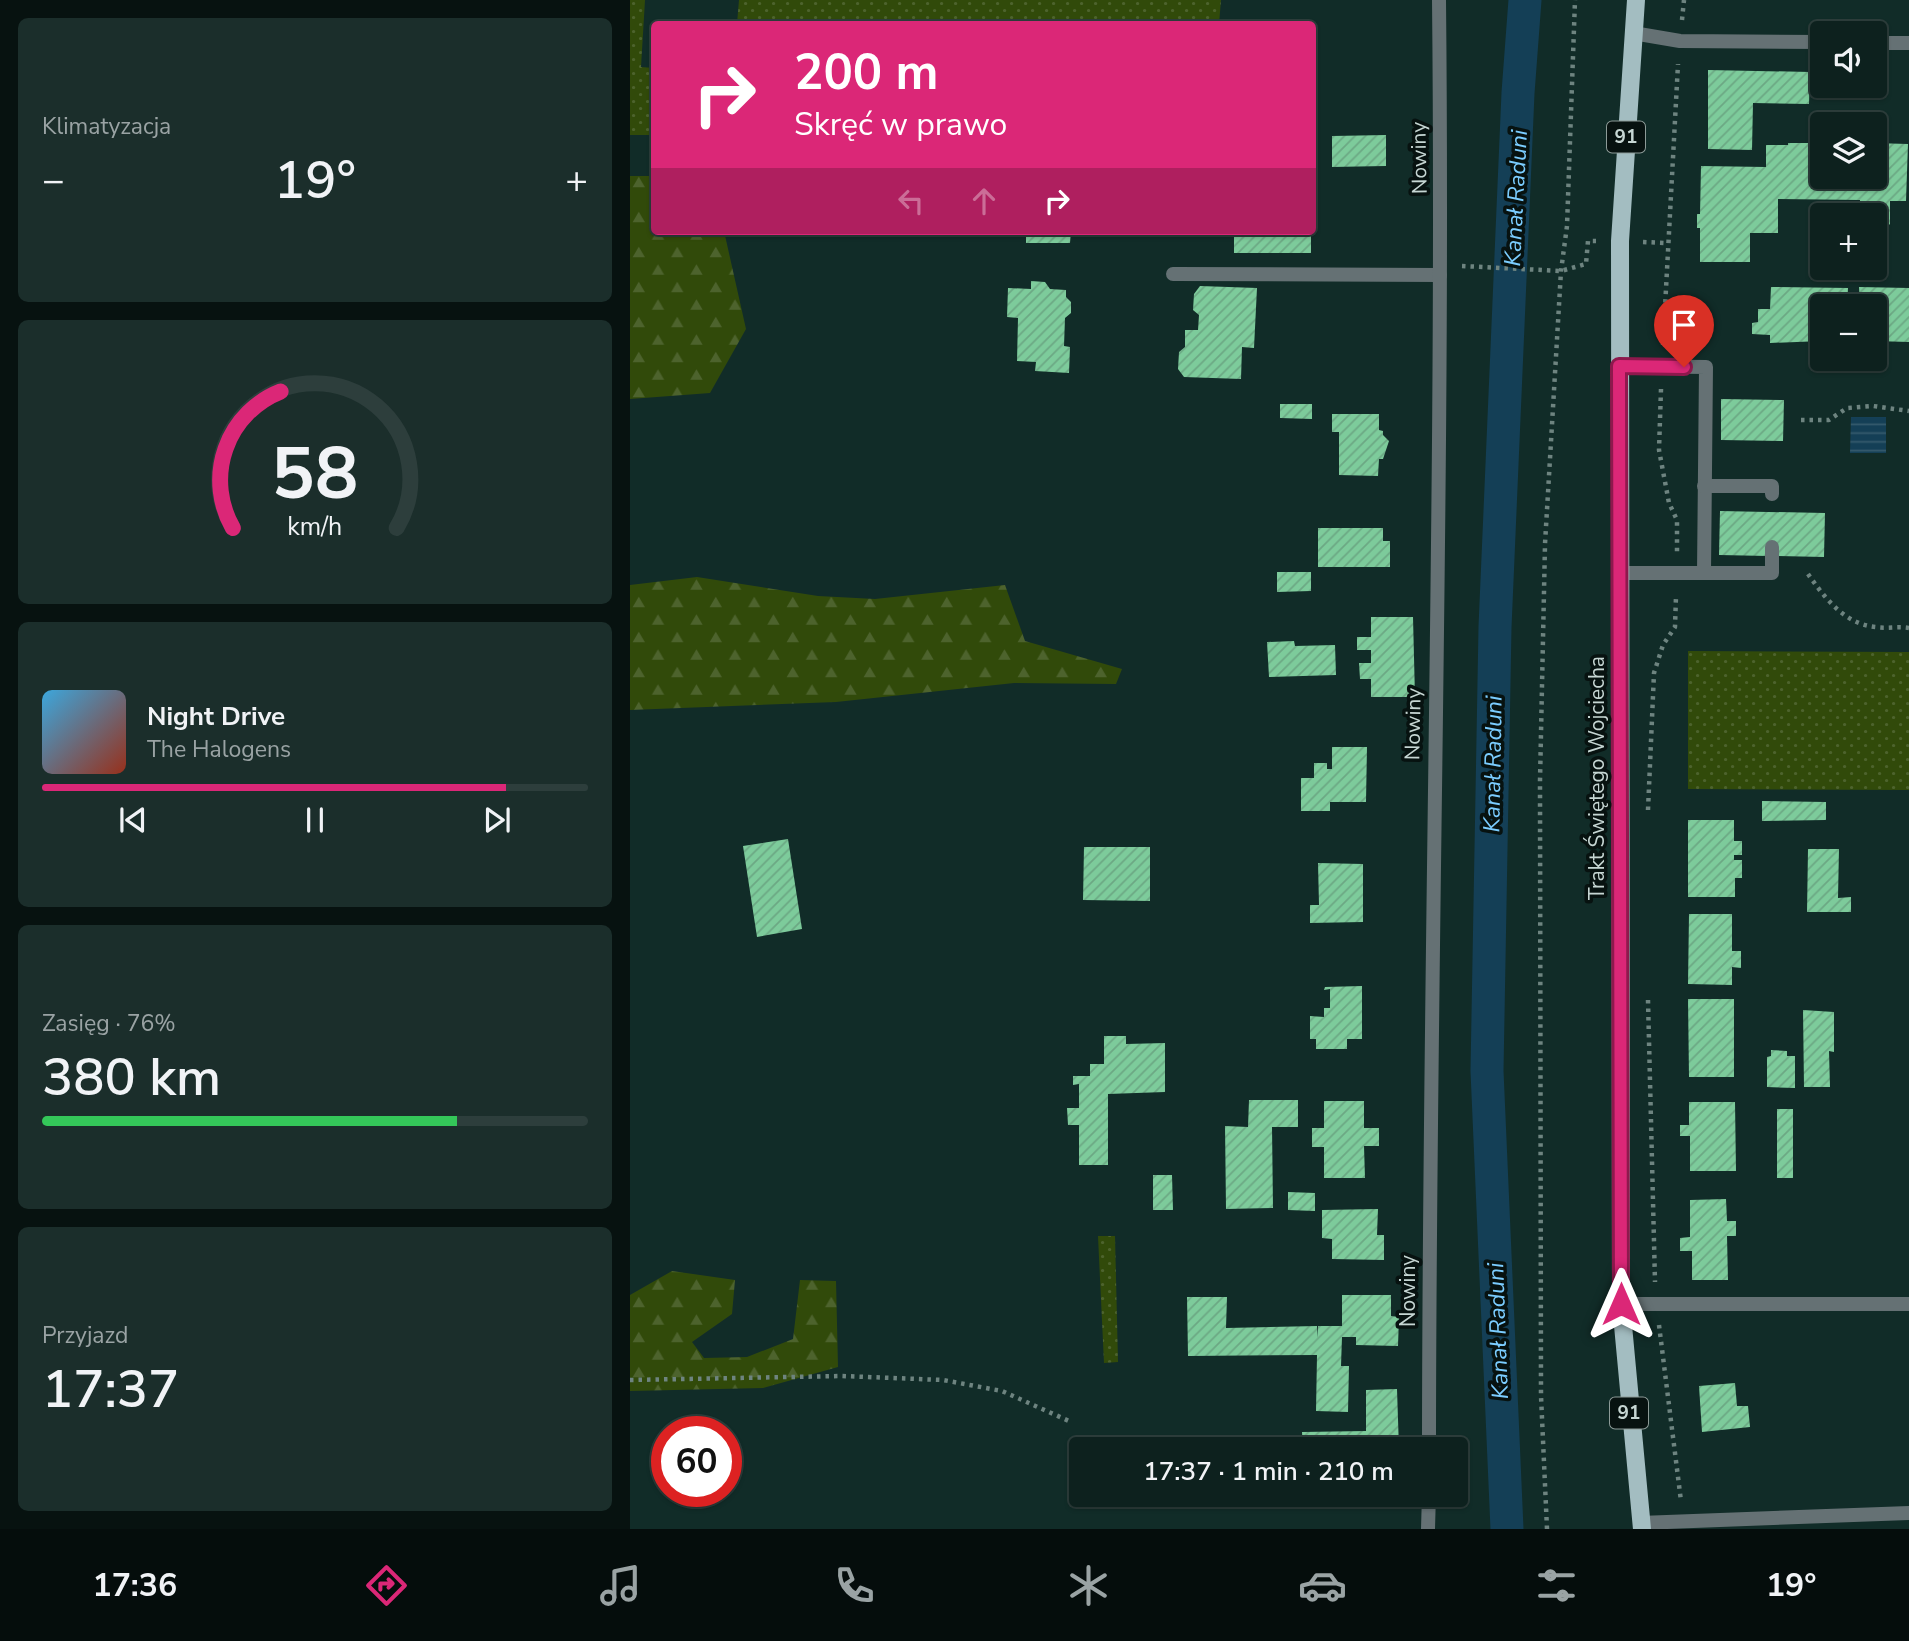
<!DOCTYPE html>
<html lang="pl">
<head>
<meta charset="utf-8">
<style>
  :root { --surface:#0d211e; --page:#1b2e2b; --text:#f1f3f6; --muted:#9aa3a4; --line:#2d3e3c; --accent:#db2777 }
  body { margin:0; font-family:"Nunito Sans",sans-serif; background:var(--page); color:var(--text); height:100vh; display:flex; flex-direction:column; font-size:26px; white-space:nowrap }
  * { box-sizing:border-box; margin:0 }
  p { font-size:23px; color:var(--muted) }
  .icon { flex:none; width:38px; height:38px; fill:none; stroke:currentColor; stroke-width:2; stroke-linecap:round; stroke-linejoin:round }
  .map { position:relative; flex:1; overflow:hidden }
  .drawer { display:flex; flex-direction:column; gap:18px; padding:18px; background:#071210; width:630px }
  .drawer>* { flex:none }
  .top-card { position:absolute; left:21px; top:21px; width:665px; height:214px; border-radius:7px; box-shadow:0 2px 5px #0004,0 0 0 2px var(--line); background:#db2777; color:#fff; overflow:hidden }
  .controls { position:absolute; left:1180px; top:21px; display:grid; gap:14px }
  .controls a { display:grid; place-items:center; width:77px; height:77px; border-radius:7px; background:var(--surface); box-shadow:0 2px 5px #0004,0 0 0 2px var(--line); font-size:35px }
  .speed { position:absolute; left:21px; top:1416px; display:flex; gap:14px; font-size:35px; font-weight:700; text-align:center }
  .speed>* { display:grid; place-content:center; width:91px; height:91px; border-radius:50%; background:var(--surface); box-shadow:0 2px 5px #0004,0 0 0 2px var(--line); line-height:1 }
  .speed .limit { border:10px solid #d22; background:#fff; color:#111 }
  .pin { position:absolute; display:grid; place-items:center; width:60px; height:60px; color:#fff; margin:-72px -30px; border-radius:50% 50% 50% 0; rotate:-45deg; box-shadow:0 0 7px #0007 }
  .pin .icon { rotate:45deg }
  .me { position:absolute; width:77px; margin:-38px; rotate:0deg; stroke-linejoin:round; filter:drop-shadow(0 0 5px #0008) }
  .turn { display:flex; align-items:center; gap:24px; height:147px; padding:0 28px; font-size:32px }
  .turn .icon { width:91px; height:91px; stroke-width:2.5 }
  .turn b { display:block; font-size:49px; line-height:60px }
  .lanes { display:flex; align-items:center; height:66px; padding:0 28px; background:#0003; justify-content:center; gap:35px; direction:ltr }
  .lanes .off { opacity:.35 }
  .big { font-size:52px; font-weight:600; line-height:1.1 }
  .drawer .card { flex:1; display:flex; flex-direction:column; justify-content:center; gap:10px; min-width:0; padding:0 24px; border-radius:10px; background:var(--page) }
  .drawer .dial { align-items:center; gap:0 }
  .dial svg { height:182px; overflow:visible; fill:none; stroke:var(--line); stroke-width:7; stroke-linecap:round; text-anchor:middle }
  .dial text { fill:var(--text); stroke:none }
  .song { display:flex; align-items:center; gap:21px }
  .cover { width:84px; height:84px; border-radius:10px; background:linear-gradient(135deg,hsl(200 70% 55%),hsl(10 70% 35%)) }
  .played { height:7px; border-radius:4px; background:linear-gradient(90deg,var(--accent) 85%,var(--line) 85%) }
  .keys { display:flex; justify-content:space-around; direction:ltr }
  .heat { display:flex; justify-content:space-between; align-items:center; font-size:38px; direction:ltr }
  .charge { height:10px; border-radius:5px; background:linear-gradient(90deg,#34c759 76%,var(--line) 0) }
  .trip { position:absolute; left:439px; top:1437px; width:399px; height:70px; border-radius:7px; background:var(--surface); box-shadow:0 2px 5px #0004,0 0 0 2px var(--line); font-weight:600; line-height:70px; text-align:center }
  .menu { display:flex; height:112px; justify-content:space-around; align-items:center; background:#050d0c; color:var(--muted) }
  .menu .icon { width:49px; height:49px }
  .menu .current { color:var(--accent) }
  .menu b { font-size:32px; color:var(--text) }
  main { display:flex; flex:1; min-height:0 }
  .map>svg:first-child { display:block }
  .grass { fill:url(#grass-dots) }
  .forest { fill:url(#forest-firs) }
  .water { fill:url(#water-rules) }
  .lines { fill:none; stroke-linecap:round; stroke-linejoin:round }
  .canal { stroke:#143f56; stroke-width:33 }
  .building { fill:url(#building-hatch) }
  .path { stroke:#6e8480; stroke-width:4.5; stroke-dasharray:3.5 5; stroke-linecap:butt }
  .service { stroke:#657174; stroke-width:14 }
  .minor { stroke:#657174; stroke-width:14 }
  .primary { stroke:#a3bdc1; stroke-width:18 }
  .route-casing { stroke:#8e194d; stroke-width:18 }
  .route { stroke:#db2777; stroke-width:12 }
  .labels { text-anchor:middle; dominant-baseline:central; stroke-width:7; stroke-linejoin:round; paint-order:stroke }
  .shield { fill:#071210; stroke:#8d9b98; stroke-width:2 }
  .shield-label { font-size:19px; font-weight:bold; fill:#c6d6d3 }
  .street-label { font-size:21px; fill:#c6d6d3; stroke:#071210 }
  .water-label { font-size:23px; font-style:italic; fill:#7bcdff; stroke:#071210 }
</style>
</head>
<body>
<main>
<section class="drawer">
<div class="card"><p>Klimatyzacja</p>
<div class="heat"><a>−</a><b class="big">19°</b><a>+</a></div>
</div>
<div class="card dial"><svg viewBox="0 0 100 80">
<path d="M14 69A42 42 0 1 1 86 69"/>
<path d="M14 69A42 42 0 0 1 35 9" stroke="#db2777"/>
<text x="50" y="56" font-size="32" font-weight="700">58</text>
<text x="50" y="72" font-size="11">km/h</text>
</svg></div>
<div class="card">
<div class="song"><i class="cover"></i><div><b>Night Drive</b><p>The Halogens</p></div></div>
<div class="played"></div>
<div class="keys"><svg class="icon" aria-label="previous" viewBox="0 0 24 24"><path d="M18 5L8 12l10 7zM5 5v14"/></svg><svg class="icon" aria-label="pause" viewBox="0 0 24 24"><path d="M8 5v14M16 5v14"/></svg><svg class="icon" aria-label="next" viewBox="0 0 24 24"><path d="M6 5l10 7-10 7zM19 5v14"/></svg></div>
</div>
<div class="card"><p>Zasięg · 76%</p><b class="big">380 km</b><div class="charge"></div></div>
<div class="card"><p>Przyjazd</p><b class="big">17:37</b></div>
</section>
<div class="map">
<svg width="1279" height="1529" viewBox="0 0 1279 1529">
  <defs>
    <pattern id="grass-dots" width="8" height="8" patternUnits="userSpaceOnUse" patternTransform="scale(1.75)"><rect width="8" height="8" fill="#314a0a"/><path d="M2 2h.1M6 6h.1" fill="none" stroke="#4d632d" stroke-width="1.8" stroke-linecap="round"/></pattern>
    <pattern id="forest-firs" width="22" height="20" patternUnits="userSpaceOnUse" patternTransform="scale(1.75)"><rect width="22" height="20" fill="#314a0a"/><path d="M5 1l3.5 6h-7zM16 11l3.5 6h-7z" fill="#4d632d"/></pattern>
    <pattern id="water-rules" width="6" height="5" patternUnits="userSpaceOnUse" patternTransform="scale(1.75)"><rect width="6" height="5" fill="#143f56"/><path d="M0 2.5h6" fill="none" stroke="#355a6d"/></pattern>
    <pattern id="building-hatch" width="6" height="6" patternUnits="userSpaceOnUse" patternTransform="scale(1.75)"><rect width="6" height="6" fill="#7dcb9b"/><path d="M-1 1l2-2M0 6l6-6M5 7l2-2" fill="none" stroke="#6ca884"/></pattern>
  </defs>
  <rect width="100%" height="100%" fill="#112c28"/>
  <g class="grass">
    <path d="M 0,0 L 15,0 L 11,67 L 24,68 L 24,135 L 0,135 Z"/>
    <path d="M 109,0 L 591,0 L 589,24 L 107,24 Z"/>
    <path d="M 1058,651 L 1279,652 L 1279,790 L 1058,789 Z"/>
    <path d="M 468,1236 L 485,1236 L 488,1362 L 474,1363 Z"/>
  </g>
  <g class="forest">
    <path d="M 0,176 L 24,176 L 24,231 L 94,231 L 116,329 L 80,393 L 0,399 Z"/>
    <path d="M 67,577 L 188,596 L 245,599 L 375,585 L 395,641 L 492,669 L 486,684 L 384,683 L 206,702 L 0,710 L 0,585 Z"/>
    <path d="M 42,1271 L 105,1280 L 102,1314 L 62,1342 L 74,1358 L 117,1357 L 163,1339 L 170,1280 L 206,1281 L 208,1367 L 133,1388 L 0,1391 L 0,1295 Z"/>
  </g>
  <path class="water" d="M 1221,417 L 1256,417 L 1256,453 L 1220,453 Z"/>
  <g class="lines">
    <path class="canal" d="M 877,1529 L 857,1071 L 865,627 L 888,93 L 895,0"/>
  </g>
  <g class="building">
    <path d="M 1078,70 L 1180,72 L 1179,104 L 1123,103 L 1122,150 L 1078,149 Z"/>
    <path d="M 756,135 L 756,166 L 702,167 L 702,136 Z"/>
    <path d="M 1158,143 L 1192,143 L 1192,177 L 1244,177 L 1244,143 L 1278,144 L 1276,201 L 1260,201 L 1260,224 L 1244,238 L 1244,215 L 1229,215 L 1230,200 L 1148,199 L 1148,233 L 1120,233 L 1120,262 L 1070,262 L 1070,228 L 1067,228 L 1067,214 L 1070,214 L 1071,166 L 1136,167 L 1136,145 L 1158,145 Z"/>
    <path d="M 396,231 L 441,231 L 440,243 L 396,243 Z"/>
    <rect x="604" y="231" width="77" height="22"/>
    <path d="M 401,281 L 415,282 L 420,289 L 436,290 L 436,297 L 441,302 L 441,313 L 435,318 L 434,346 L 440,347 L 439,373 L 405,371 L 406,362 L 387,361 L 388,318 L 377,317 L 378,288 L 401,289 Z"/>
    <path d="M 570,286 L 627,288 L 624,348 L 612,347 L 611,379 L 554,377 L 548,369 L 549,352 L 555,347 L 555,330 L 568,330 L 569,315 L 563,310 L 564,294 Z"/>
    <path d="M 1141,287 L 1218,288 L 1217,306 L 1192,306 L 1192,341 L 1140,343 L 1140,335 L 1122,334 L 1122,323 L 1128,322 L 1128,309 L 1140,309 Z"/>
    <path d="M 1229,287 L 1279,288 L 1279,342 L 1244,341 L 1244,306 L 1230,306 Z"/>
    <path d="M 1091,399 L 1154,400 L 1153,441 L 1091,440 Z"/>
    <path d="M 650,404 L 682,404 L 682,419 L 650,418 Z"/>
    <path d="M 702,414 L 749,414 L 749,430 L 753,431 L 753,435 L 759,441 L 753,459 L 749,459 L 748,476 L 709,475 L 709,432 L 702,432 Z"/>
    <path d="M 1090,511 L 1195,513 L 1194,557 L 1089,555 Z"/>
    <path d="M 688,528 L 753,528 L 753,541 L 760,541 L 760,567 L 688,567 Z"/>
    <path d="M 647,572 L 681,572 L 681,591 L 647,592 Z"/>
    <path d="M 741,617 L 783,617 L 785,697 L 741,697 L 741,679 L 730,679 L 729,663 L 741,663 L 741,650 L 727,650 L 727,637 L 741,637 Z"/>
    <path d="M 664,641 L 665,646 L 705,645 L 706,675 L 639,677 L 637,642 Z"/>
    <path d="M 702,747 L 737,747 L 736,802 L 700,802 L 700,811 L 671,811 L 671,778 L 684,778 L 684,763 L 697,763 L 697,769 L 702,769 Z"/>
    <path d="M 1132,801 L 1196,802 L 1196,820 L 1132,821 Z"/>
    <path d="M 1058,820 L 1104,820 L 1104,841 L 1112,841 L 1112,855 L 1104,855 L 1104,860 L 1112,860 L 1112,878 L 1105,878 L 1105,897 L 1058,897 Z"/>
    <path d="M 158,839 L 172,929 L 127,937 L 113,846 Z"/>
    <path d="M 454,847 L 520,847 L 520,901 L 453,900 Z"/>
    <path d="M 1178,849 L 1209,849 L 1208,898 L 1221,897 L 1221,912 L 1177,912 Z"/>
    <path d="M 688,863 L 733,864 L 733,922 L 680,923 L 680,905 L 689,905 Z"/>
    <path d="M 1059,914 L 1102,914 L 1102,951 L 1111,951 L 1111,968 L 1102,967 L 1102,985 L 1058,984 Z"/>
    <path d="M 732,986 L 732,1039 L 717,1039 L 717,1049 L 686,1049 L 686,1039 L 680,1039 L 680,1016 L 694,1017 L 694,1008 L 700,1008 L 700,989 L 694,990 L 695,987 Z"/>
    <path d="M 1058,999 L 1104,999 L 1104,1077 L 1059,1077 Z"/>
    <path d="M 1173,1010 L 1204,1012 L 1204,1052 L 1199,1051 L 1200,1087 L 1174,1087 Z"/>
    <path d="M 474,1036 L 496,1036 L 496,1044 L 535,1043 L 535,1092 L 478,1094 L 478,1165 L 449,1165 L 449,1125 L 438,1125 L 437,1108 L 449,1108 L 449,1084 L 443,1085 L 443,1076 L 460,1076 L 460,1064 L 474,1064 Z"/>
    <path d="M 1141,1050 L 1157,1051 L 1157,1056 L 1165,1056 L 1165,1088 L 1137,1087 L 1137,1057 L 1141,1056 Z"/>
    <path d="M 619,1100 L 668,1100 L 668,1127 L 642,1127 L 643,1208 L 596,1209 L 595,1126 L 618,1127 Z"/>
    <path d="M 694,1101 L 734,1101 L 734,1128 L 749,1128 L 749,1146 L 734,1146 L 735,1178 L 694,1178 L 694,1147 L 682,1147 L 682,1128 L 694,1128 Z"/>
    <path d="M 1059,1102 L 1105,1102 L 1106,1171 L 1060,1171 L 1060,1136 L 1050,1136 L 1050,1125 L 1059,1125 Z"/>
    <rect x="1147" y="1109" width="16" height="69"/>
    <path d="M 523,1175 L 542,1175 L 543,1210 L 523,1210 Z"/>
    <path d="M 658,1192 L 685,1193 L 685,1211 L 658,1210 Z"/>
    <path d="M 1096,1199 L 1097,1221 L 1106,1221 L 1106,1236 L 1097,1236 L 1098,1280 L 1062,1280 L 1062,1251 L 1050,1251 L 1050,1238 L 1060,1237 L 1060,1200 Z"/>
    <path d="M 748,1209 L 747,1235 L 754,1235 L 754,1260 L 702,1259 L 702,1239 L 692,1238 L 692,1210 Z"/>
    <path d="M 712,1295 L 761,1295 L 761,1316 L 769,1317 L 768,1346 L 726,1345 L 726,1337 L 712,1337 L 711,1366 L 719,1366 L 718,1412 L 686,1411 L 687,1355 L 558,1356 L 557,1297 L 597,1297 L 596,1328 L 687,1326 L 687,1338 L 688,1326 L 712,1326 Z"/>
    <path d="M 1105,1383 L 1107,1406 L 1118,1406 L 1120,1427 L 1072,1432 L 1069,1386 Z"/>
    <path d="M 767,1389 L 769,1449 L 673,1449 L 672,1432 L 736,1431 L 736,1390 Z"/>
  </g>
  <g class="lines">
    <g class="path">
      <path d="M 1052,20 L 1054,0"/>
      <path d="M 1013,242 L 1036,243"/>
      <path d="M 832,266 L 931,271 L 956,264 L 958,241 L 966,241"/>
      <path d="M 1033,345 L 1048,64"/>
      <path d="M 1031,389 L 1029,450 L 1039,503 L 1047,520 L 1047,552"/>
      <path d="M 1171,420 L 1199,420 L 1217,408 L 1243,406 L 1279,411"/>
      <path d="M 1178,574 C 1195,598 1214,624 1246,627 C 1257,629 1268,626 1279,628"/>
      <path d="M 1018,810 L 1024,673 L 1033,645 L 1045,627 L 1046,596"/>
      <path d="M 1018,1000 L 1025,1282"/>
      <path d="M 1029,1325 L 1051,1501"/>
      <path d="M 0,1380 L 212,1376 L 313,1380 L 372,1391 L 439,1421"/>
      <path d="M 917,1529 L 911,1396 L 910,781 L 915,544 L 931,271 L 937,226 L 945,0"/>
    </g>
    <g class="service">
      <path d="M 543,274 L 810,275"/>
      <path d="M 989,366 L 1076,367 L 1074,573"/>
      <path d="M 1074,486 L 1142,486 L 1142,494"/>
      <path d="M 989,573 L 1142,573 L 1142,547"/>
      <path d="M 991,1304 L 1279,1304"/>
      <path d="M 1010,1523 L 1279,1513"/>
    </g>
    <g class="minor">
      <path d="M 1003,33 L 1050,41 L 1192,42"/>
      <path d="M 1244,43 L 1279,43"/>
      <path d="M 799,1449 C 799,966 814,483 809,0"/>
      <path d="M 798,1529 L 799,1494"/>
    </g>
    <path class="primary" d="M 1006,0 L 990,241 L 991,1304 L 1012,1529"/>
  </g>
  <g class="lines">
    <defs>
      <path id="route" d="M 991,1304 L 989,366 L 1054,367"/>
    </defs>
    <use href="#route" class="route-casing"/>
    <use href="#route" class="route"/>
  </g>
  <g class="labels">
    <g class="shield">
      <rect x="977" y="121.5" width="38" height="31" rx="5"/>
      <rect x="980" y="1397.5" width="38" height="31" rx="5"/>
    </g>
    <g class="shield-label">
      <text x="996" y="137">91</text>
      <text x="999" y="1413">91</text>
    </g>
    <g class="street-label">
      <text transform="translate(789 158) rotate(-91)">Nowiny</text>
      <text transform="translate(783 724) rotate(-89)">Nowiny</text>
      <text transform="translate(967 778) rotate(-90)">Trakt Świętego Wojciecha</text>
      <text transform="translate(778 1291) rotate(-90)">Nowiny</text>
    </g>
    <g class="water-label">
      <text transform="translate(886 198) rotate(-87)">Kanał Raduni</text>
      <text transform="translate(863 764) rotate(-89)">Kanał Raduni</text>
      <text transform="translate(868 1331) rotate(-92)">Kanał Raduni</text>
    </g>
  </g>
</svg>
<div class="controls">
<a><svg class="icon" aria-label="sound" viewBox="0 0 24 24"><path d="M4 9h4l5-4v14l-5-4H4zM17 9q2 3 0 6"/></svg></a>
<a><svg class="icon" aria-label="layers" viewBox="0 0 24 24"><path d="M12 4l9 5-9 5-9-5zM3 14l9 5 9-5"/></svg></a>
<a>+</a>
<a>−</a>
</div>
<div class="speed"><div class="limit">60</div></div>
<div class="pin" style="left:1054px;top:367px;background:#d93025"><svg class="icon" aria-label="arrive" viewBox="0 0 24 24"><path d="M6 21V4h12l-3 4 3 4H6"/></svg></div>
<svg class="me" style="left:991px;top:1304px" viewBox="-20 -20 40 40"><path d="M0-17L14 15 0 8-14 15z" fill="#db2777" stroke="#fff" stroke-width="4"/></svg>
<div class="trip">17:37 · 1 min · 210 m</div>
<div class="top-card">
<div class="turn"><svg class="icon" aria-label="right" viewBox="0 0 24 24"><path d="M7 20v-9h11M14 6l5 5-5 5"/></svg><div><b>200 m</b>Skręć w prawo</div></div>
<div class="lanes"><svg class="icon off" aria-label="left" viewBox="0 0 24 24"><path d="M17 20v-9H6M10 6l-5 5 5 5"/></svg><svg class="icon off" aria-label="ahead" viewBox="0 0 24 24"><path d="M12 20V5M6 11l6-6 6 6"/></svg><svg class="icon" aria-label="right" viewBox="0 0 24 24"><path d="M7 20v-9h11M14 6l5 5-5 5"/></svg></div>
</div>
</div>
</main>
<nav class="menu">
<b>17:36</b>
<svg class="icon current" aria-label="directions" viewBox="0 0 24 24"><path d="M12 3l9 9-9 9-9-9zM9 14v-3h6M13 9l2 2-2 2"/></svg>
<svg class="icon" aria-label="music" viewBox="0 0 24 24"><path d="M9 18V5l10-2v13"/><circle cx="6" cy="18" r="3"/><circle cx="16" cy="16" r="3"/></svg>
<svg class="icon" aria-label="phone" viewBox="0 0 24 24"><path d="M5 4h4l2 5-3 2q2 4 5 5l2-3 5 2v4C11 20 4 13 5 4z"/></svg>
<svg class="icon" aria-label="climate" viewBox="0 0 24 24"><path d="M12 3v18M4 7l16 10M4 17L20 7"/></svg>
<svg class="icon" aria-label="car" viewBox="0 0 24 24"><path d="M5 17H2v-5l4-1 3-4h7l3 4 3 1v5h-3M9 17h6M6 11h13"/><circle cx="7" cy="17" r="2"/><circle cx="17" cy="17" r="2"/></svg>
<svg class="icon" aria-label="filters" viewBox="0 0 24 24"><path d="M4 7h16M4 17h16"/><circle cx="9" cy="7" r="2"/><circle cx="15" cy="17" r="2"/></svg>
<b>19°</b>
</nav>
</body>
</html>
